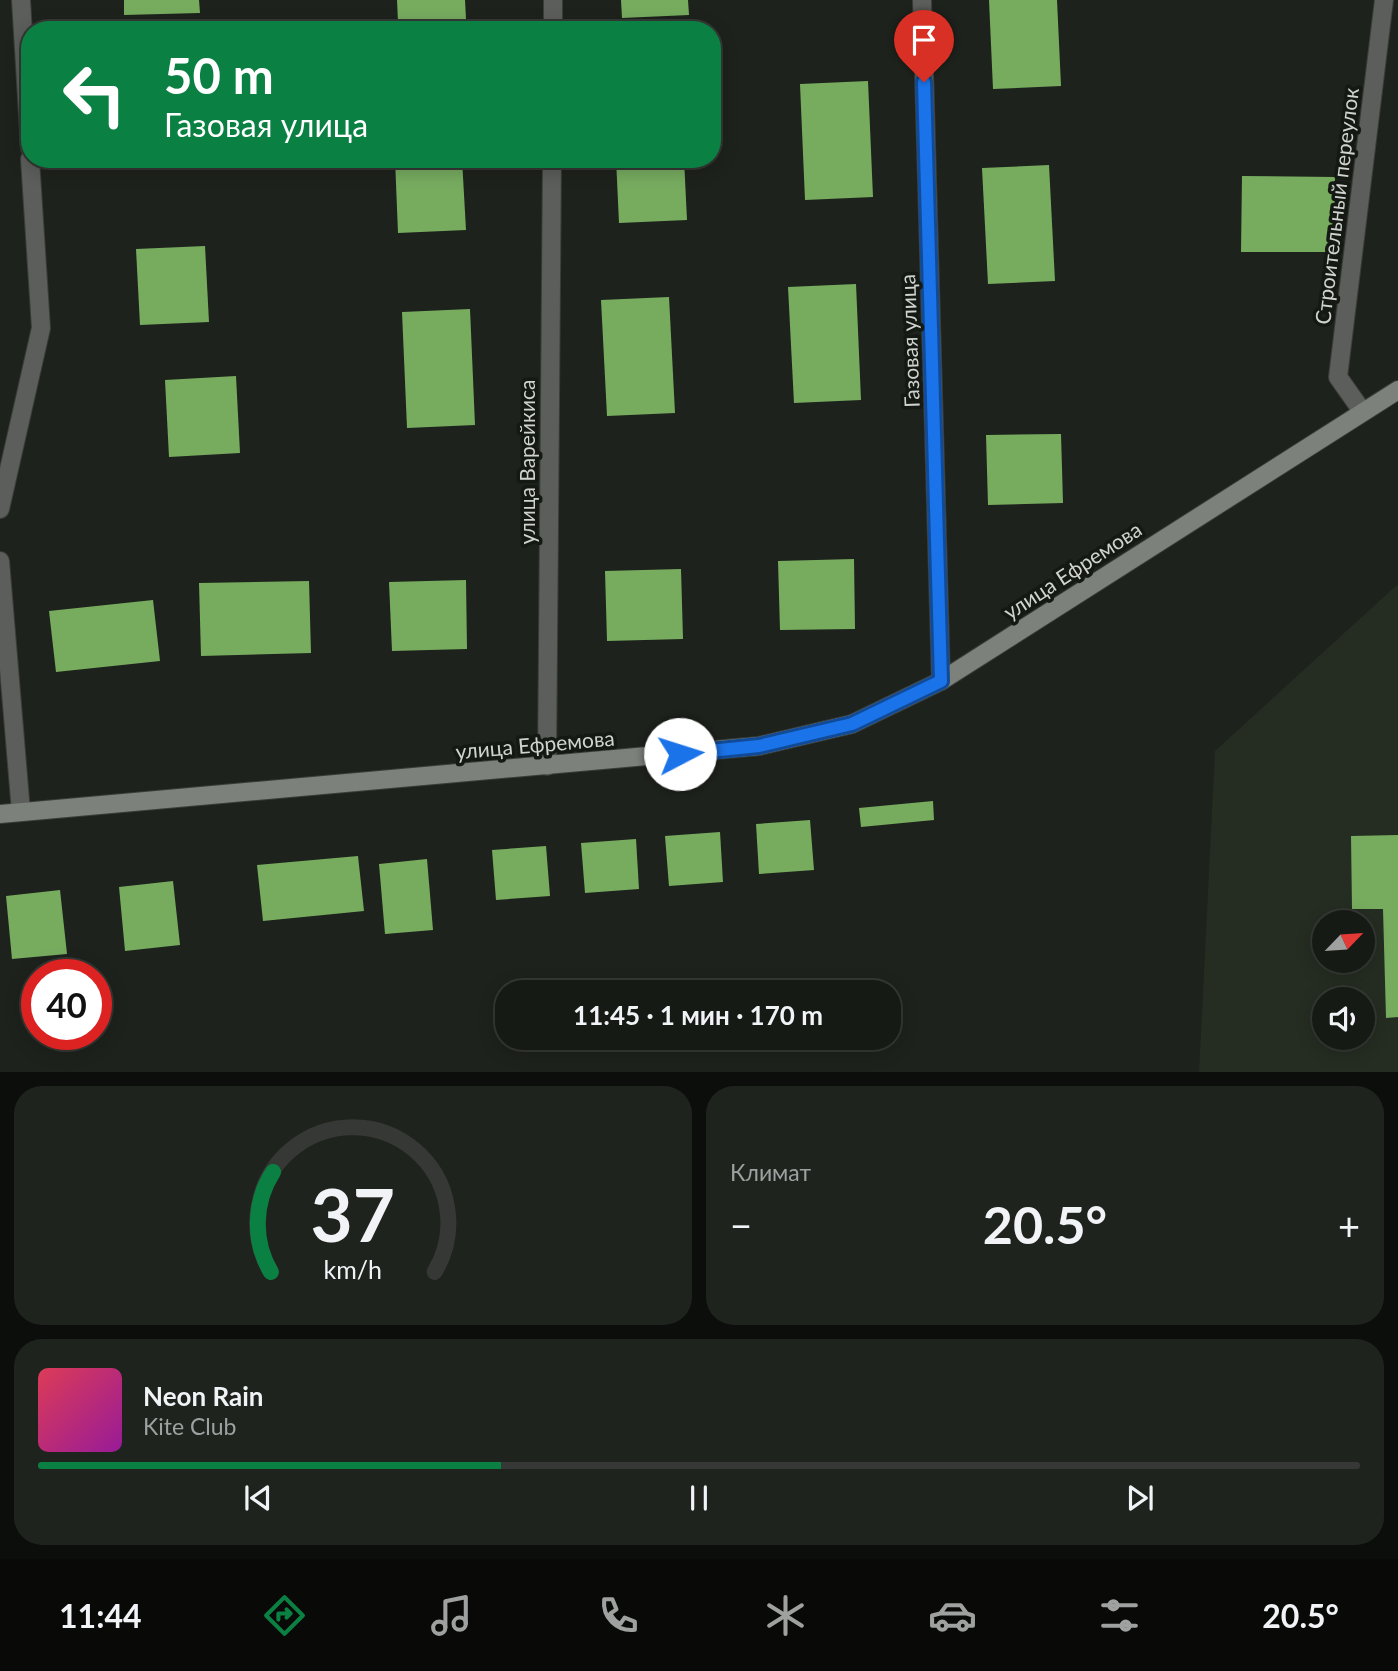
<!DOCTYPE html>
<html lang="ru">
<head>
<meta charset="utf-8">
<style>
  :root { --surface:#161a15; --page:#1f231e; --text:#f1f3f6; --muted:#9ea1a0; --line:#353834; --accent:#0b8043 }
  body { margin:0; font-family:Lato,sans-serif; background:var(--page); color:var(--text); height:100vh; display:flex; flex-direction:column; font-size:26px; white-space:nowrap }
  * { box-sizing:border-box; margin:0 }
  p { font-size:23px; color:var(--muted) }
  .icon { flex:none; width:38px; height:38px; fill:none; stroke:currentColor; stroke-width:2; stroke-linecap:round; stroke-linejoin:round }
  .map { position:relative; height:1072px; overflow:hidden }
  .details { display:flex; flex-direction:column; gap:14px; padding:14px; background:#0c0e0c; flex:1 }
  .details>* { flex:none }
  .guide { position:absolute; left:21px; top:21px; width:700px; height:147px; border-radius:28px; box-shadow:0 4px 18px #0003,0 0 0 2px var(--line); background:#0b8043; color:#fff; overflow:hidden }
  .needle { width:46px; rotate:65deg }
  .controls { position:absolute; left:1312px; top:910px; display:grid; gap:14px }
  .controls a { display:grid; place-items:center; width:63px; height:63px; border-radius:50%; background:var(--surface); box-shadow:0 4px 18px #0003,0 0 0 2px var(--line); font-size:35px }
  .speed { position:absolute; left:21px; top:959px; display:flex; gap:14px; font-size:35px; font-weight:700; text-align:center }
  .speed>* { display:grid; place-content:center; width:91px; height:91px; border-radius:50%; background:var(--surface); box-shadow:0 4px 18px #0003,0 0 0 2px var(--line); line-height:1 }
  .speed .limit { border:10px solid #d22; background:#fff; color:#111 }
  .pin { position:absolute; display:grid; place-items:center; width:60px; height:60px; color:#fff; margin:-72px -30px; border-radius:50% 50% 50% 0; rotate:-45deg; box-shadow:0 0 7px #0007 }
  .pin .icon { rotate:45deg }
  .me { position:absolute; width:77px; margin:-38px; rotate:85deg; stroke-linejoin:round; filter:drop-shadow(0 0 5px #0008) }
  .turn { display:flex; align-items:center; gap:24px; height:147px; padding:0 28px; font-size:32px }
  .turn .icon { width:91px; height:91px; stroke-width:2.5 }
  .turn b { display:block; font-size:49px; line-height:60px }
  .big { font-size:52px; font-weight:700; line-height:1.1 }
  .details .widget { flex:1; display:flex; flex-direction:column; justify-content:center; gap:10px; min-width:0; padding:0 24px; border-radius:28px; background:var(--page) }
  .details .dial { align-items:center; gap:0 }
  .dial svg { height:182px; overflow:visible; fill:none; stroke:var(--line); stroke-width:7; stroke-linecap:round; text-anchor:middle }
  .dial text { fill:var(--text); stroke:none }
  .song { display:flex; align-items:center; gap:21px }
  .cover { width:84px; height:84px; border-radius:10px; background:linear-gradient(135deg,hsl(350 70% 55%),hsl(300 70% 35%)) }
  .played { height:7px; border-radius:4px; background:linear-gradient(90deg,var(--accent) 35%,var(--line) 35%) }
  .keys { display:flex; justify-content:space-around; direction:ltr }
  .heat { display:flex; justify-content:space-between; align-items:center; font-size:38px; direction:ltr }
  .details .tiles { flex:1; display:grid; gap:14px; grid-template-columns:1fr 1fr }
  .widget:last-child { grid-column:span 2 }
  .trip { position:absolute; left:495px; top:980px; width:406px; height:70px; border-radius:28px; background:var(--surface); box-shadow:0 4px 18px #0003,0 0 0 2px var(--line); font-weight:700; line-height:70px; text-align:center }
  .dock { display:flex; height:112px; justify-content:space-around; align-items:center; background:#090a08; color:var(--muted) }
  .dock .icon { width:49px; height:49px }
  .dock .on { color:var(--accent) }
  .dock b { font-size:32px; color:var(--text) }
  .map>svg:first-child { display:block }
  .built { fill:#252d22; fill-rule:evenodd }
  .building { fill:#77ac5f }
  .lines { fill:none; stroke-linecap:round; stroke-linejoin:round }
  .street-casing { stroke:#3a3e39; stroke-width:20 }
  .secondary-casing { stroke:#3a3e39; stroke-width:20 }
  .street { stroke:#5c5e5b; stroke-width:18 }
  .secondary { stroke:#7d817c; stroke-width:18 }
  .route-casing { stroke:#114b97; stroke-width:18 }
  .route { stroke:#1a73e8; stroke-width:12 }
  .labels { text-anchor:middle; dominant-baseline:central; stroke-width:7; stroke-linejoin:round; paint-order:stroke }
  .street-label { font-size:21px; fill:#d0d3cf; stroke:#151913 }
</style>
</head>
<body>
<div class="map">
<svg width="1398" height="1073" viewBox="0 0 1398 1073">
  <rect width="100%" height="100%" fill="#1e221c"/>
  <path class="built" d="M 1398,584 L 1398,1072 L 1199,1073 L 1215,751 ZM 1325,922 L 1363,922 L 1363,961 L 1325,961 ZM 1325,999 L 1363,999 L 1363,1038 L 1325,1038 Z"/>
  <g class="building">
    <path d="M 124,0 L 199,0 L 200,13 L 124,15 Z"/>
    <path d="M 397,0 L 465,0 L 466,19 L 398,22 Z"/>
    <path d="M 621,0 L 688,0 L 689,15 L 622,18 Z"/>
    <path d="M 989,0 L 1057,0 L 1061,86 L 993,89 Z"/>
    <path d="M 868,81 L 873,197 L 805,200 L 800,84 Z"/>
    <path d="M 395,159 L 462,159 L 466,230 L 398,233 Z"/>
    <path d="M 616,159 L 684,159 L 687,220 L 619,223 Z"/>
    <path d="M 1049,165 L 1055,281 L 988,284 L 982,168 Z"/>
    <path d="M 1242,176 L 1335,177 L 1334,252 L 1241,252 Z"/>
    <path d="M 205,246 L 209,322 L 140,325 L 136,249 Z"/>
    <path d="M 856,284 L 861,400 L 794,403 L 788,287 Z"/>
    <path d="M 669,297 L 675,413 L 607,416 L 601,300 Z"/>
    <path d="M 470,309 L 475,425 L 407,428 L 402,312 Z"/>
    <path d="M 236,376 L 240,453 L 169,457 L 165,380 Z"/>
    <path d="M 1061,434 L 1063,503 L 988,505 L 986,435 Z"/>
    <path d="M 854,559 L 855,629 L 780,630 L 778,561 Z"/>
    <path d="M 681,569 L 683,639 L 607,641 L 605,571 Z"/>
    <path d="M 466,580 L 467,649 L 392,651 L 389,582 Z"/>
    <path d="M 309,581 L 311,653 L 201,656 L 199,583 Z"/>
    <path d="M 153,600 L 160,661 L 56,672 L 49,611 Z"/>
    <path d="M 933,801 L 934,820 L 861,827 L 859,808 Z"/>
    <path d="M 810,820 L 814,870 L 759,874 L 756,824 Z"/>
    <path d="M 720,832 L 723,882 L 669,886 L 665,836 Z"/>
    <path d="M 1398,835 L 1398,1017 L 1386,1018 L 1383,909 L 1352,909 L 1351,836 Z"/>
    <path d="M 636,839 L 639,889 L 585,893 L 581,843 Z"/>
    <path d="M 546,846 L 550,896 L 496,900 L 492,850 Z"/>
    <path d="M 358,856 L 364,911 L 263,921 L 257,865 Z"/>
    <path d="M 427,859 L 433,930 L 385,934 L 379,864 Z"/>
    <path d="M 173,881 L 180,945 L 125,951 L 119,887 Z"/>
    <path d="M 60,890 L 67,954 L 12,959 L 6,896 Z"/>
  </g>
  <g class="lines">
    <defs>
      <g id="street">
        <path d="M 21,0 L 30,148"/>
        <path d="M 922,0 L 941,681"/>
        <path d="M 553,30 L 553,0"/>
        <path d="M 1362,411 L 1338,377 L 1384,0"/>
        <path d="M 0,509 L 41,328 L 30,159"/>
        <path d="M 0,561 L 21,812"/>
        <path d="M 547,766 L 552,159"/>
      </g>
      <path id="secondary" d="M 0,814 L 759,746 L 852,724 L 941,681 L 1398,390"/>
    </defs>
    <use href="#street" class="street-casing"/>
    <use href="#secondary" class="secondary-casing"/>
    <use href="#street" class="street"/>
    <use href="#secondary" class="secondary"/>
  </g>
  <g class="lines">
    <defs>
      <path id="route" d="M 680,754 L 759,746 L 852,724 L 941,681 L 924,82"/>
    </defs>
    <use href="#route" class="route-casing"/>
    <use href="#route" class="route"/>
  </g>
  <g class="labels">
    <g class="street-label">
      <text transform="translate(1336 206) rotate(-83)">Строительный переулок</text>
      <text transform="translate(909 341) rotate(-92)">Газовая улица</text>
      <text transform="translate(526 462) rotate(-90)">улица Варейкиса</text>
      <text transform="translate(1072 570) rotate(-33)">улица Ефремова</text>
      <text transform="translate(535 744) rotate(-5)">улица Ефремова</text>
    </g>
  </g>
</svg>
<div class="controls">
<a><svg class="needle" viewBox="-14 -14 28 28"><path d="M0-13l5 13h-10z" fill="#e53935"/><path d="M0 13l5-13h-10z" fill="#9ea1a0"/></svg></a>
<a><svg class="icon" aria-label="sound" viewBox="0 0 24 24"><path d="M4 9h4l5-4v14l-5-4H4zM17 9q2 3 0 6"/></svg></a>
</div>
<div class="speed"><div class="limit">40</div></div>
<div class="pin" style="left:924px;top:82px;background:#d93025"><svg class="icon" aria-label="arrive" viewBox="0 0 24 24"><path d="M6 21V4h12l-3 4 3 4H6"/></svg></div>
<svg class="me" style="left:680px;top:754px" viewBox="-20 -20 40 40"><circle r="19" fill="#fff"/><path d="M0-13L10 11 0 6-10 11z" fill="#1a73e8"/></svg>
<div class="trip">11:45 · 1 мин · 170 m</div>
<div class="guide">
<div class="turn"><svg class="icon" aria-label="left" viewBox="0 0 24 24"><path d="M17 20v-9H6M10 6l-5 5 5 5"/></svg><div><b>50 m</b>Газовая улица</div></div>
</div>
</div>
<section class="details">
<div class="tiles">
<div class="widget dial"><svg viewBox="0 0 100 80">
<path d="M14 69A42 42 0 1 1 86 69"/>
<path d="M14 69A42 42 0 0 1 15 25" stroke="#0b8043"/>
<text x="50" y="56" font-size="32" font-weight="700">37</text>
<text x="50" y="72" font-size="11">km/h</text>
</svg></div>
<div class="widget"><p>Климат</p>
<div class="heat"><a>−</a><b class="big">20.5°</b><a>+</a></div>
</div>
<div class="widget">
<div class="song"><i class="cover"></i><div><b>Neon Rain</b><p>Kite Club</p></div></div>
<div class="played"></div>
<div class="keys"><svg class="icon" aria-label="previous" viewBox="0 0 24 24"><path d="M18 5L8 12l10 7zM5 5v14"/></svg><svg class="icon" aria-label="pause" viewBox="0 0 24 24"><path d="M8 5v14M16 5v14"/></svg><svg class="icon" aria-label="next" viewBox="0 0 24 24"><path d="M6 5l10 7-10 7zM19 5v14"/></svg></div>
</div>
</div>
</section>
<nav class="dock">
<b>11:44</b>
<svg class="icon on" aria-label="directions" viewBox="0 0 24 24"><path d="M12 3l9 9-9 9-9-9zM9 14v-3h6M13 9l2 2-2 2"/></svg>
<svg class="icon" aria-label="music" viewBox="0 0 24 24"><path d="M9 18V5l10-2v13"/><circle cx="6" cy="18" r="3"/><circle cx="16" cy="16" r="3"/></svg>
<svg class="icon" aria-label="phone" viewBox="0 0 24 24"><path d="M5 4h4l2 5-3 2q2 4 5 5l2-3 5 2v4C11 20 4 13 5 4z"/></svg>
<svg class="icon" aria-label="climate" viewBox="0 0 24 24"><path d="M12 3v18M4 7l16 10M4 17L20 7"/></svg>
<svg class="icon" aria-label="car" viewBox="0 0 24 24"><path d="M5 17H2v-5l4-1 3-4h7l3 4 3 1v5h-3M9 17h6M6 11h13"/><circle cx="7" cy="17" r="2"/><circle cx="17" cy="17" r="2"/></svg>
<svg class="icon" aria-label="filters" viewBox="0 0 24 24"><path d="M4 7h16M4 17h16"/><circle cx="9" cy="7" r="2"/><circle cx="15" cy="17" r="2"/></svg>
<b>20.5°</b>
</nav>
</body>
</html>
